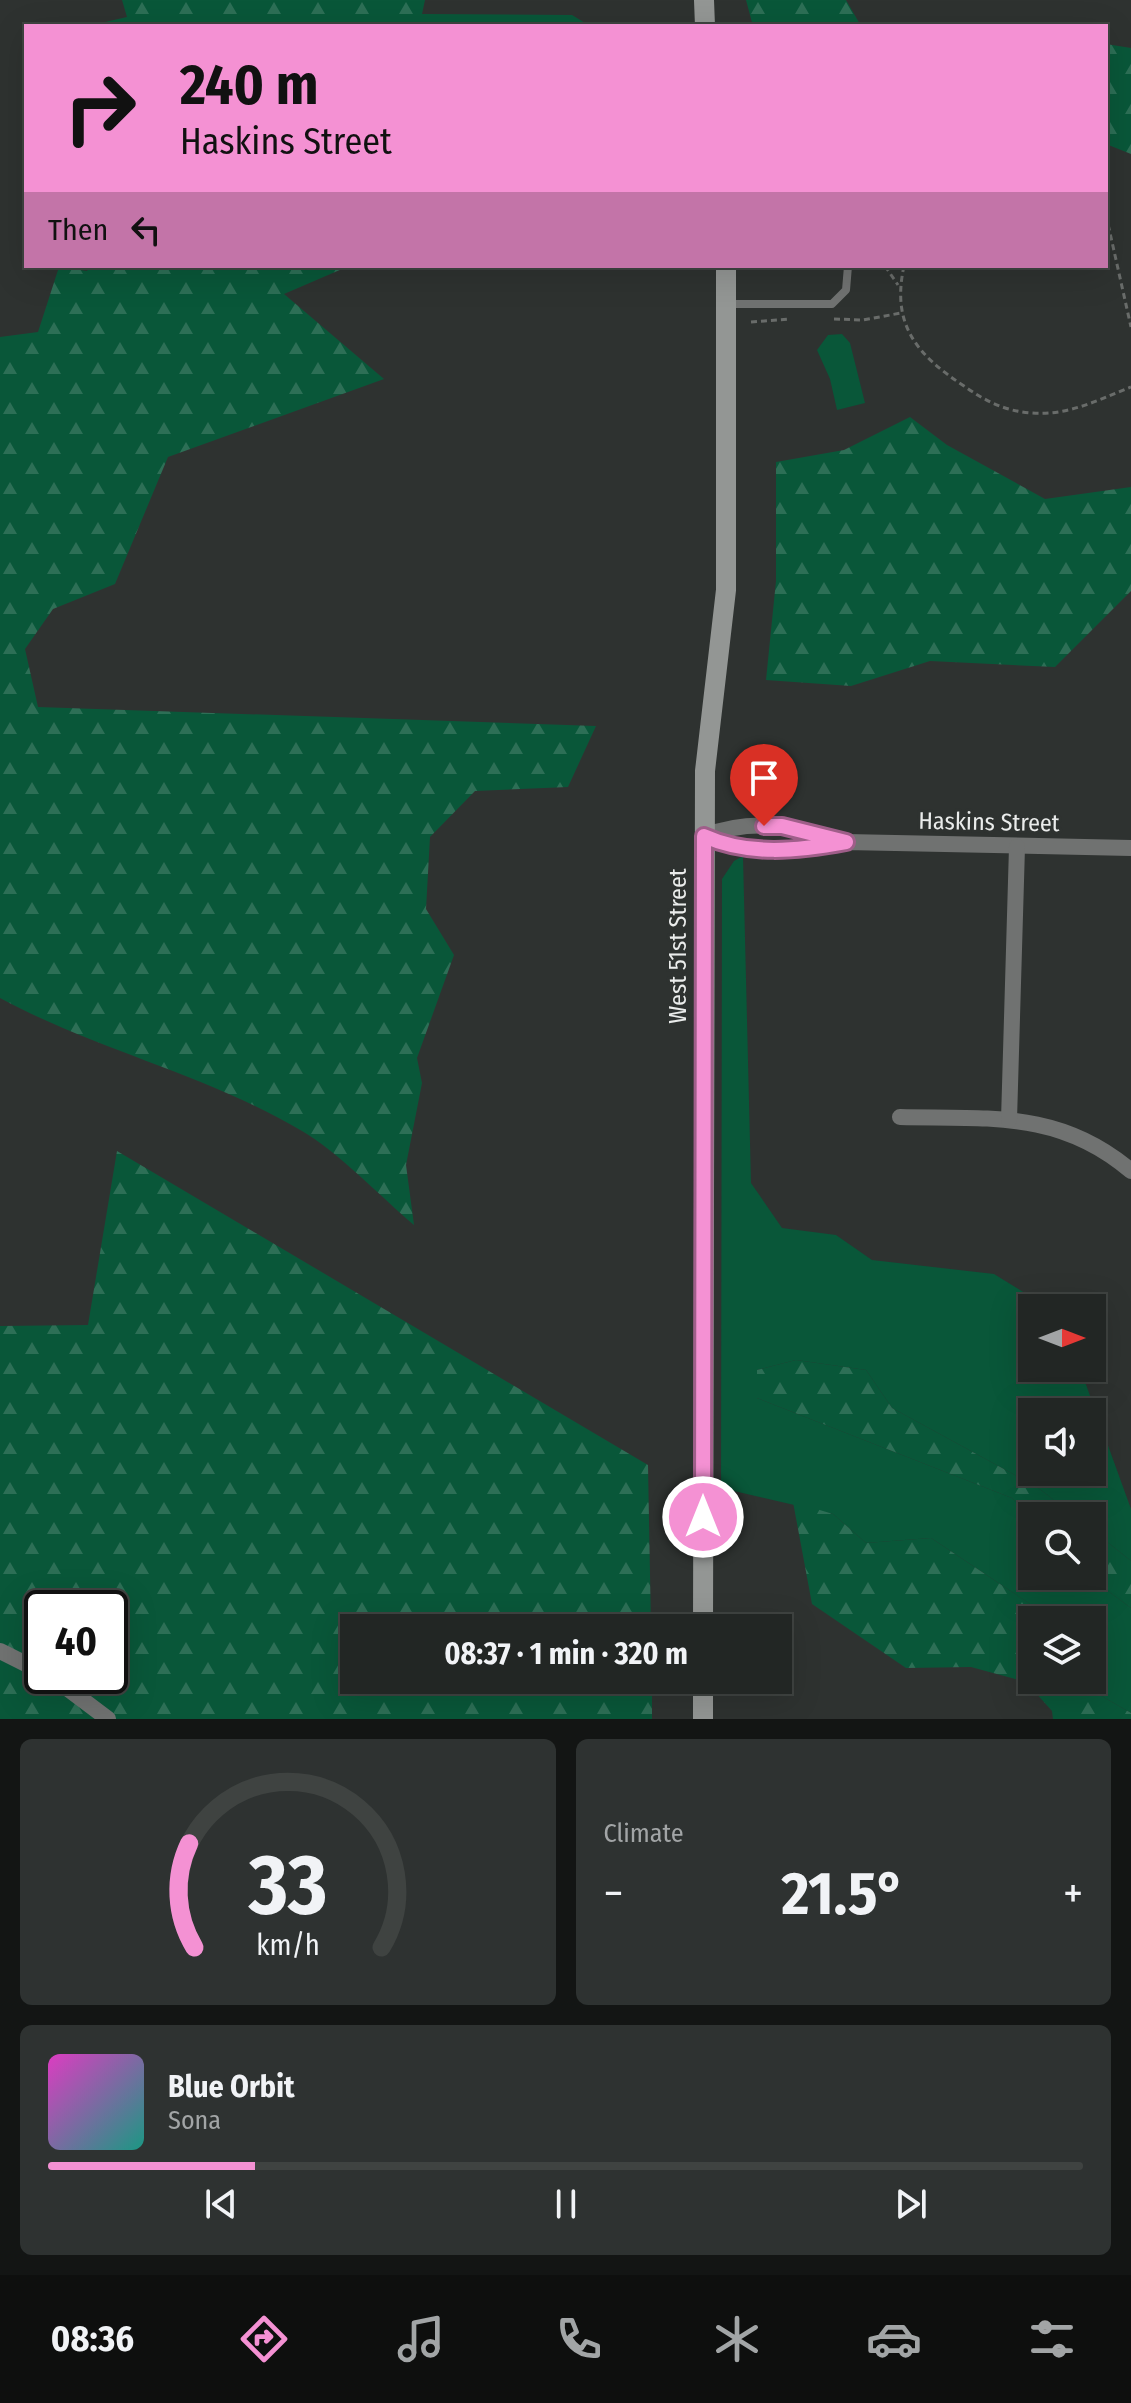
<!DOCTYPE html>
<html lang="en">
<head>
<meta charset="utf-8">
<style>
  :root { --surface:#222624; --page:#2e3231; --text:#f1f3f6; --muted:#a2a5a6; --line:#3f4341; --accent:#f491d3 }
  body { margin:0; font-family:"Fira Sans Condensed",sans-serif; background:var(--page); color:var(--text); height:100vh; display:flex; flex-direction:column; font-size:30px; white-space:nowrap }
  * { box-sizing:border-box; margin:0 }
  p { font-size:26px; color:var(--muted) }
  .icon { flex:none; width:44px; height:44px; fill:none; stroke:currentColor; stroke-width:2; stroke-linecap:round; stroke-linejoin:round }
  .map { position:relative; height:1719px; overflow:hidden }
  .sheet { display:flex; flex-direction:column; gap:20px; padding:20px; background:#131514; flex:1 }
  .sheet>* { flex:none }
  .banner { position:absolute; left:24px; top:24px; width:1084px; height:244px; border-radius:0px; box-shadow:0 8px 32px #0002,0 0 0 2px var(--line); background:#f491d3; color:#111; overflow:hidden }
  .needle { width:52px; rotate:90deg }
  .fabs { position:absolute; left:1018px; top:1294px; display:grid; gap:16px }
  .fabs a { display:grid; place-items:center; width:88px; height:88px; border-radius:0px; background:var(--surface); box-shadow:0 8px 32px #0002,0 0 0 2px var(--line); font-size:40px }
  .speed { position:absolute; left:24px; top:1590px; display:flex; gap:16px; font-size:40px; font-weight:700; text-align:center }
  .speed>* { display:grid; place-content:center; width:104px; height:104px; border-radius:50%; background:var(--surface); box-shadow:0 8px 32px #0002,0 0 0 2px var(--line); line-height:1 }
  .speed .limit { border:4px solid #111; border-radius:12px; background:#fff; color:#111 }
  .pin { position:absolute; display:grid; place-items:center; width:68px; height:68px; color:#fff; margin:-82px -34px; border-radius:50% 50% 50% 0; rotate:-45deg; box-shadow:0 0 8px #0007 }
  .pin .icon { rotate:45deg }
  .me { position:absolute; width:88px; margin:-44px; rotate:0deg; stroke-linejoin:round; filter:drop-shadow(0 0 6px #0008) }
  .turn { display:flex; align-items:center; gap:28px; height:168px; padding:0 24px; font-size:36px }
  .turn .icon { width:104px; height:104px; stroke-width:2.5 }
  .turn b { display:block; font-size:56px; line-height:68px }
  .then { display:flex; align-items:center; height:76px; padding:0 24px; background:#0003; gap:16px; font-size:30px }
  .big { font-size:60px; font-weight:700; line-height:1.1 }
  .sheet .tile { flex:1; display:flex; flex-direction:column; justify-content:center; gap:12px; min-width:0; padding:0 28px; border-radius:12px; background:var(--page) }
  .sheet .dial { align-items:center; gap:0 }
  .dial svg { height:208px; overflow:visible; fill:none; stroke:var(--line); stroke-width:7; stroke-linecap:round; text-anchor:middle }
  .dial text { fill:var(--text); stroke:none }
  .song { display:flex; align-items:center; gap:24px }
  .cover { width:96px; height:96px; border-radius:12px; background:linear-gradient(135deg,hsl(310 70% 55%),hsl(170 70% 35%)) }
  .played { height:8px; border-radius:4px; background:linear-gradient(90deg,var(--accent) 20%,var(--line) 20%) }
  .keys { display:flex; justify-content:space-around; direction:ltr }
  .heat { display:flex; justify-content:space-between; align-items:center; font-size:44px; direction:ltr }
  .sheet .tiles { flex:1; display:grid; gap:20px; grid-template-columns:1fr 1fr }
  .tile:last-child { grid-column:span 2 }
  .trip { position:absolute; left:340px; top:1614px; width:452px; height:80px; border-radius:0px; background:var(--surface); box-shadow:0 8px 32px #0002,0 0 0 2px var(--line); font-weight:700; line-height:80px; text-align:center }
  .tab-bar { display:flex; height:128px; justify-content:space-around; align-items:center; background:#0e0f0e; color:var(--muted) }
  .tab-bar .icon { width:56px; height:56px }
  .tab-bar .current { color:var(--accent) }
  .tab-bar b { font-size:36px; color:var(--text) }
  .map>svg:first-child { display:block }
  .green { fill:#095739; fill-rule:evenodd }
  .forest { fill:url(#forest-firs); fill-rule:evenodd }
  .lines { fill:none; stroke-linecap:round; stroke-linejoin:round }
  .path { stroke:#696c6a; stroke-width:3; stroke-dasharray:6 4; stroke-linecap:butt }
  .lane { stroke:#707271; stroke-width:8 }
  .street { stroke:#707271; stroke-width:16 }
  .secondary { stroke:#939694; stroke-width:20 }
  .route-casing { stroke:#9f5e89; stroke-width:20 }
  .route { stroke:#f491d3; stroke-width:14 }
  .labels { text-anchor:middle; dominant-baseline:central; stroke-width:6; stroke-linejoin:round; paint-order:stroke }
  .street-label { font-size:24px; fill:#eaeceb; stroke:#2e3230 }
</style>
</head>
<body>
<div class="map">
<svg width="1131" height="1719" viewBox="0 0 1131 1719">
  <defs>
    <pattern id="forest-firs" width="22" height="20" patternUnits="userSpaceOnUse" patternTransform="scale(2)"><rect width="22" height="20" fill="#095739"/><path d="M5 1l3.5 6h-7zM16 11l3.5 6h-7z" fill="#2d6f56"/></pattern>
  </defs>
  <rect width="100%" height="100%" fill="#2e3230"/>
  <g class="green">
    <path d="M 842,334 L 850,343 L 865,403 L 837,410 L 830,379 L 817,350 L 828,335 Z"/>
    <path d="M 743,856 L 751,1183 L 782,1228 L 836,1235 L 872,1260 L 994,1274 L 1049,1308 L 1032,1308 L 1032,1368 L 1080,1368 L 1131,1509 L 1131,1561 L 1092,1530 L 1092,1516 L 1074,1516 L 1037,1487 L 892,1408 L 866,1370 L 796,1360 L 757,1370 L 757,1398 L 1012,1498 L 1032,1519 L 1032,1576 L 1088,1576 L 1131,1608 L 1131,1713 L 1091,1690 L 1092,1620 L 1054,1620 L 931,1538 L 866,1543 L 833,1514 L 721,1488 L 722,879 L 734,861 ZM 1032,1412 L 1092,1412 L 1092,1472 L 1032,1472 Z"/>
  </g>
  <g class="forest">
    <path d="M 122,0 L 425,0 L 422,14 L 572,15 L 590,26 L 88,26 L 127,17 Z"/>
    <path d="M 746,0 L 846,0 L 861,26 L 753,26 Z"/>
    <path d="M 1106,44 L 1131,48 L 1131,154 L 1106,144 Z"/>
    <path d="M 90,266 L 349,266 L 284,294 L 384,379 L 168,457 L 115,584 L 53,609 L 25,649 L 38,707 L 596,726 L 568,787 L 475,791 L 430,837 L 426,909 L 454,955 L 417,1058 L 422,1083 L 406,1165 L 414,1225 C 382,1198 336,1150 302,1131 C 206,1074 96,1050 0,998 L 0,337 L 38,332 L 59,267 L 87,271 Z"/>
    <path d="M 910,417 L 947,445 L 1045,499 L 1131,487 L 1131,591 L 1055,667 L 930,661 L 851,686 L 766,680 L 776,581 L 776,462 L 844,450 Z"/>
    <path d="M 117,1151 L 648,1465 L 651,1628 L 354,1628 L 354,1680 L 652,1680 L 652,1719 L 0,1719 L 0,1326 L 88,1325 ZM 42,1608 L 110,1608 L 110,1676 L 42,1676 Z"/>
    <path d="M 796,1360 L 866,1370 L 892,1408 L 1037,1487 L 1074,1516 L 1032,1516 L 1032,1519 L 1012,1498 L 757,1398 L 757,1370 Z"/>
    <path d="M 793,1502 L 833,1514 L 866,1543 L 931,1538 L 1054,1620 L 1032,1620 L 1032,1680 L 1088,1680 L 1091,1690 L 1131,1713 L 1131,1719 L 1053,1719 L 1052,1711 L 1026,1682 L 971,1667 L 906,1668 L 812,1604 Z"/>
    <path d="M 1092,1530 L 1131,1561 L 1131,1608 L 1088,1576 L 1092,1576 Z"/>
  </g>
  <g class="lines">
    <g class="path">
      <path d="M 1106,215 L 1131,327"/>
      <path d="M 885,266 L 898,285"/>
      <path d="M 904,266 C 891,325 917,355 964,386 C 985,401 1005,411 1031,413 C 1068,416 1098,400 1131,387"/>
      <path d="M 834,319 L 863,320 L 901,313"/>
      <path d="M 751,322 L 790,319"/>
    </g>
    <path class="lane" d="M 727,304 L 832,304 L 846,290 L 848,266"/>
    <g class="street">
      <path d="M 704,836 C 748,856 799,851 846,842 L 1131,848"/>
      <path d="M 704,836 C 757,817 788,827 840,841"/>
      <path d="M 900,1117 C 988,1119 1060,1110 1131,1171"/>
      <path d="M 1009,1120 L 1017,847"/>
      <path d="M 0,1651 L 42,1672"/>
      <path d="M 51,1676 L 108,1719"/>
    </g>
    <g class="secondary">
      <path d="M 704,0 L 705,26"/>
      <path d="M 703,1628 L 705,771 L 726,590 L 726,266"/>
      <path d="M 703,1680 L 703,1719"/>
    </g>
  </g>
  <g class="lines">
    <defs>
      <path id="route" d="M 703,1517 L 704,836 C 748,856 798,851 846,842 L 782,826 L 764,826"/>
    </defs>
    <use href="#route" class="route-casing"/>
    <use href="#route" class="route"/>
  </g>
  <g class="labels">
    <g class="street-label">
      <text transform="translate(989 822) rotate(1)">Haskins Street</text>
      <text transform="translate(678 946) rotate(-90)">West 51st Street</text>
    </g>
  </g>
</svg>
<div class="fabs">
<a><svg class="needle" viewBox="-14 -14 28 28"><path d="M0-13l5 13h-10z" fill="#e53935"/><path d="M0 13l5-13h-10z" fill="#a2a5a6"/></svg></a>
<a><svg class="icon" aria-label="sound" viewBox="0 0 24 24"><path d="M4 9h4l5-4v14l-5-4H4zM17 9q2 3 0 6"/></svg></a>
<a><svg class="icon" aria-label="search" viewBox="0 0 24 24"><circle cx="10" cy="10" r="6"/><path d="M15 15l6 6"/></svg></a>
<a><svg class="icon" aria-label="layers" viewBox="0 0 24 24"><path d="M12 4l9 5-9 5-9-5zM3 14l9 5 9-5"/></svg></a>
</div>
<div class="speed"><div class="limit">40</div></div>
<div class="pin" style="left:764px;top:826px;background:#d93025"><svg class="icon" aria-label="arrive" viewBox="0 0 24 24"><path d="M6 21V4h12l-3 4 3 4H6"/></svg></div>
<svg class="me" style="left:703px;top:1517px" viewBox="-20 -20 40 40"><circle r="17" fill="#f491d3" stroke="#fff" stroke-width="3"/><path d="M0-11L8 9 0 5-8 9z" fill="#fff"/></svg>
<div class="trip">08:37 · 1 min · 320 m</div>
<div class="banner">
<div class="turn"><svg class="icon" aria-label="right" viewBox="0 0 24 24"><path d="M7 20v-9h11M14 6l5 5-5 5"/></svg><div><b>240 m</b>Haskins Street</div></div>
<div class="then">Then<svg class="icon" aria-label="left" viewBox="0 0 24 24"><path d="M17 20v-9H6M10 6l-5 5 5 5"/></svg></div>
</div>
</div>
<section class="sheet">
<div class="tiles">
<div class="tile dial"><svg viewBox="0 0 100 80">
<path d="M14 69A42 42 0 1 1 86 69"/>
<path d="M14 69A42 42 0 0 1 12 29" stroke="#f491d3"/>
<text x="50" y="56" font-size="32" font-weight="700">33</text>
<text x="50" y="72" font-size="11">km/h</text>
</svg></div>
<div class="tile"><p>Climate</p>
<div class="heat"><a>−</a><b class="big">21.5°</b><a>+</a></div>
</div>
<div class="tile">
<div class="song"><i class="cover"></i><div><b>Blue Orbit</b><p>Sona</p></div></div>
<div class="played"></div>
<div class="keys"><svg class="icon" aria-label="previous" viewBox="0 0 24 24"><path d="M18 5L8 12l10 7zM5 5v14"/></svg><svg class="icon" aria-label="pause" viewBox="0 0 24 24"><path d="M8 5v14M16 5v14"/></svg><svg class="icon" aria-label="next" viewBox="0 0 24 24"><path d="M6 5l10 7-10 7zM19 5v14"/></svg></div>
</div>
</div>
</section>
<nav class="tab-bar">
<b>08:36</b>
<svg class="icon current" aria-label="directions" viewBox="0 0 24 24"><path d="M12 3l9 9-9 9-9-9zM9 14v-3h6M13 9l2 2-2 2"/></svg>
<svg class="icon" aria-label="music" viewBox="0 0 24 24"><path d="M9 18V5l10-2v13"/><circle cx="6" cy="18" r="3"/><circle cx="16" cy="16" r="3"/></svg>
<svg class="icon" aria-label="phone" viewBox="0 0 24 24"><path d="M5 4h4l2 5-3 2q2 4 5 5l2-3 5 2v4C11 20 4 13 5 4z"/></svg>
<svg class="icon" aria-label="climate" viewBox="0 0 24 24"><path d="M12 3v18M4 7l16 10M4 17L20 7"/></svg>
<svg class="icon" aria-label="car" viewBox="0 0 24 24"><path d="M5 17H2v-5l4-1 3-4h7l3 4 3 1v5h-3M9 17h6M6 11h13"/><circle cx="7" cy="17" r="2"/><circle cx="17" cy="17" r="2"/></svg>
<svg class="icon" aria-label="filters" viewBox="0 0 24 24"><path d="M4 7h16M4 17h16"/><circle cx="9" cy="7" r="2"/><circle cx="15" cy="17" r="2"/></svg>
</nav>
</body>
</html>
